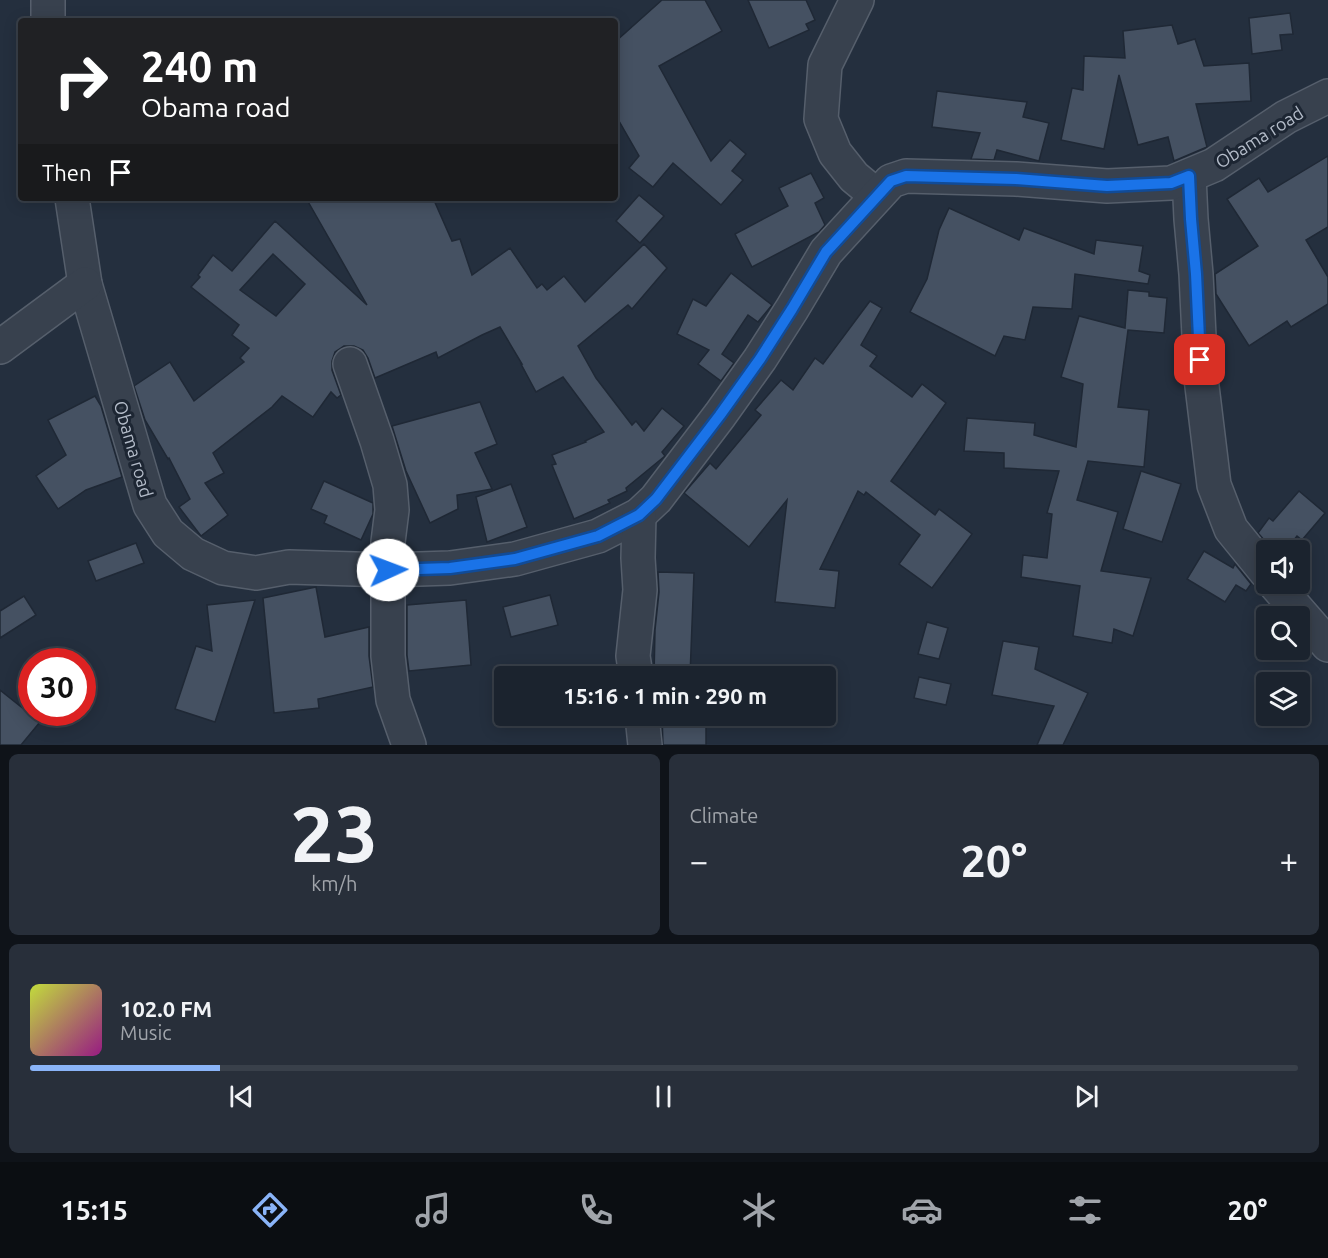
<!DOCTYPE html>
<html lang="en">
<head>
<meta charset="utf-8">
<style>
  :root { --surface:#1b232e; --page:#282f3a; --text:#f1f3f6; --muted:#a0a4aa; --line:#39404a; --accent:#8ab4f8 }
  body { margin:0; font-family:Ubuntu,sans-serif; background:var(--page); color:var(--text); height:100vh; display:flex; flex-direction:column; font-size:22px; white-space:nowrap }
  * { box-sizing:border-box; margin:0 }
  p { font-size:20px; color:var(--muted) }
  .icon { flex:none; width:33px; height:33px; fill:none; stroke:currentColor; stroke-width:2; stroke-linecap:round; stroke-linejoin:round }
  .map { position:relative; height:745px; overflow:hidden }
  .panel { display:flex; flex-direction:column; gap:9px; padding:9px; background:#0f1319; flex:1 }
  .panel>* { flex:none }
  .hud { position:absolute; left:18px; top:18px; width:600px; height:183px; border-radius:6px; box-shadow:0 3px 15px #0003,0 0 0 2px var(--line); background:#202124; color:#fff; overflow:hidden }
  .buttons { position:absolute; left:1256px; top:540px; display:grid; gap:12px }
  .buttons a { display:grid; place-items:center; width:54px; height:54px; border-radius:6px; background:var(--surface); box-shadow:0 3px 15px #0003,0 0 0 2px var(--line); font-size:30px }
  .speed { position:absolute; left:18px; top:648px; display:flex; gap:12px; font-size:30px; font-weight:700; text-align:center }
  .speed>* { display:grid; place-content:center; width:78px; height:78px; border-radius:50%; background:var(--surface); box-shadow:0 3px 15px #0003,0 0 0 2px var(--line); line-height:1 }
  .speed .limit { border:9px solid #d22; background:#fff; color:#111 }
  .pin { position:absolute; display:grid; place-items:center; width:51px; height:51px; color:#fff; margin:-26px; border-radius:12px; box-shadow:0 3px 9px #0006 }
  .me { position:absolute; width:66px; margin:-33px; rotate:88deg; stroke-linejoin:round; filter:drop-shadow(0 0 4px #0008) }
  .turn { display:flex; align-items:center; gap:21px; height:126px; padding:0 24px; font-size:27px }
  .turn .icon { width:78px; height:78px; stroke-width:2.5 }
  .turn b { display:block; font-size:42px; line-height:51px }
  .then { display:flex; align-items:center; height:57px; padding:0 24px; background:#0003; gap:12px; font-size:22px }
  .big { font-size:45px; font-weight:600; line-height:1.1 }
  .panel .card { flex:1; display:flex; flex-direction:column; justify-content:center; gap:9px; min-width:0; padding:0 21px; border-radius:9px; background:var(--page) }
  .panel .dial { align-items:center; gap:0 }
  .dial b { font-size:78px; line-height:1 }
  .song { display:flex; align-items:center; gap:18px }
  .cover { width:72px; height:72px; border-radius:9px; background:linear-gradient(135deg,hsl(70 70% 55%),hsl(310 70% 35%)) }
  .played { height:6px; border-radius:3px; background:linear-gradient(90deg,var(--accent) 15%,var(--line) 15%) }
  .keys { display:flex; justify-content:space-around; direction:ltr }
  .heat { display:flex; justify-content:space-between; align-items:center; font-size:33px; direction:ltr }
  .panel .tiles { flex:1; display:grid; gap:9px; grid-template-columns:1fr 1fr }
  .card:last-child { grid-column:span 2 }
  .trip { position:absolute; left:494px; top:666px; width:342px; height:60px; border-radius:6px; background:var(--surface); box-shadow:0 3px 15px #0003,0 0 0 2px var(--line); font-weight:600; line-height:60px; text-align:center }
  .menu { display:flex; height:96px; justify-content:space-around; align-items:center; background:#0b0e12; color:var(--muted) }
  .menu .icon { width:42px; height:42px }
  .menu .current { color:var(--accent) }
  .menu b { font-size:27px; color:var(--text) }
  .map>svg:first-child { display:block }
  .building { fill:#455162; stroke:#1f2835; stroke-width:1.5; fill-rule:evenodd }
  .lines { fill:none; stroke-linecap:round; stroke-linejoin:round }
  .minor-casing { stroke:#565f6c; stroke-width:36 }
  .minor { stroke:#38414e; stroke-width:33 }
  .route-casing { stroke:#114b97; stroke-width:15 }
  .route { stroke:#1a73e8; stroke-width:10 }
  .labels { text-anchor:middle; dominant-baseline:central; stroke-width:6; stroke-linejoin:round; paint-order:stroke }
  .street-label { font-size:18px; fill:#b4bcc9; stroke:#1d2633 }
</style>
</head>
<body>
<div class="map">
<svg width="1328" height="745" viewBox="0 0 1328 745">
  <rect width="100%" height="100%" fill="#242f3e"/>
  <g class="building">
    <path d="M 662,0 L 705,0 L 722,31 L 659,66 L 711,161 L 730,140 L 746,154 L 732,171 L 743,180 L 721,205 L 673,163 L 653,187 L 629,168 L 639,156 L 615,114 L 615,42 Z"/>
    <path d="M 748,0 L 806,0 L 815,20 L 806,24 L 809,30 L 769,48 Z"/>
    <path d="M 1290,13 L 1293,34 L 1280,35 L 1282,50 L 1252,54 L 1249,18 Z"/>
    <path d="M 1172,25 L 1178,44 L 1195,39 L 1204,66 L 1249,63 L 1251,101 L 1196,104 L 1207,147 L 1174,161 L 1168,137 L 1138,145 L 1119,75 L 1104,149 L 1061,140 L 1072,88 L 1083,90 L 1084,56 L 1125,58 L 1123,31 Z"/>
    <path d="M 937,91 L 1027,102 L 1023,117 L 1049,123 L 1039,161 L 997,150 L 994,160 L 971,159 L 980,133 L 932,127 Z"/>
    <path d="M 1328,156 L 1328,227 L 1306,240 L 1328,277 L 1328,304 L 1291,327 L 1287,321 L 1249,346 L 1216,294 L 1215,274 L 1258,246 L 1227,199 L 1259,178 L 1268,192 Z"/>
    <path d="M 811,173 L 824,198 L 815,203 L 825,225 L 819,232 L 752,267 L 735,234 L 788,206 L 779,188 Z"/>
    <path d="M 639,195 L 664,216 L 640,243 L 616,221 Z"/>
    <path d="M 306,198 L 433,198 L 452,241 L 460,239 L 472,275 L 510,248 L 537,288 L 542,284 L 547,290 L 564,276 L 585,302 L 644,244 L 667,268 L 632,309 L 628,305 L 578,346 L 596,378 L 632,425 L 636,421 L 644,431 L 662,408 L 684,426 L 662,452 L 665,456 L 626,488 L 627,491 L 608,500 L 610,503 L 574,519 L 552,465 L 556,464 L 552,455 L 586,442 L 585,441 L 604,432 L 563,377 L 536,392 L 521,364 L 522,364 L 500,327 L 482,335 L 438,358 L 436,352 L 375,378 L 368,358 L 363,350 L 354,346 L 344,346 L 335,352 L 332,361 L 332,370 L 341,395 L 337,398 L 331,392 L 313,417 L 282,396 L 272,407 L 213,453 L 224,473 L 205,483 L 228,515 L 201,536 L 179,507 L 190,499 L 169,458 L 168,459 L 145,420 L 134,386 L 170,362 L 194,401 L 244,362 L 240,358 L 249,348 L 232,335 L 239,325 L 191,287 L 200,277 L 198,275 L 213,255 L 232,271 L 275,221 L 367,305 ZM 273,254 L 305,284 L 276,316 L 240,290 Z"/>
    <path d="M 949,208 L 1019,240 L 1024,228 L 1094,254 L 1096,240 L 1143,246 L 1139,271 L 1150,275 L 1148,284 L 1075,274 L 1072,309 L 1033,307 L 1025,340 L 1004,336 L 995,356 L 910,312 L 927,279 L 939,230 Z"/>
    <path d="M 731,273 L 772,305 L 758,322 L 748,315 L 722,354 L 734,363 L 721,381 L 698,364 L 709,350 L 677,334 L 693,299 L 706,306 Z"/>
    <path d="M 1128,290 L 1149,292 L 1149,296 L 1167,298 L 1164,333 L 1128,330 L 1118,407 L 1149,410 L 1144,467 L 1088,461 L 1077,500 L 1118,512 L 1101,571 L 1151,578 L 1133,636 L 1114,629 L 1112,643 L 1073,636 L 1080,586 L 1021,577 L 1023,555 L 1047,558 L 1052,514 L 1047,513 L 1059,471 L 1004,468 L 1004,453 L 964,451 L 967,418 L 1035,423 L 1034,435 L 1076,447 L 1083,384 L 1061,377 L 1079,316 L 1125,328 Z"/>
    <path d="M 870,301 L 882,308 L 861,345 L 877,356 L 870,366 L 912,397 L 922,384 L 946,403 L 891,481 L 935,515 L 939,509 L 972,534 L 932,588 L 899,564 L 920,535 L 866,492 L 864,495 L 858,491 L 820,569 L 839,571 L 835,608 L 775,602 L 787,500 L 749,547 L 684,493 L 710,463 L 716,469 L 761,415 L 755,410 L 781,380 L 793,390 L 815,358 L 823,364 Z"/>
    <path d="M 95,396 L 101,406 L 122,477 L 86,490 L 58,509 L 36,476 L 66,455 L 48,420 Z"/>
    <path d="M 480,402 L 497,444 L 475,453 L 492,489 L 457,495 L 458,509 L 430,523 L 406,471 L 392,426 Z"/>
    <path d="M 1141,471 L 1181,484 L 1162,542 L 1123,529 Z"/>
    <path d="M 324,481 L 373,503 L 373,514 L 361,540 L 324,523 L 327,516 L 311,509 Z"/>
    <path d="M 511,484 L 527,527 L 487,542 L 476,497 Z"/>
    <path d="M 1299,491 L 1325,513 L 1302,540 L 1297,536 L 1286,550 L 1273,550 L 1258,533 L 1269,518 L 1273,521 Z"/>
    <path d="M 136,543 L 144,563 L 96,581 L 88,561 Z"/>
    <path d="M 1204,551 L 1233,568 L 1235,564 L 1251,584 L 1246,591 L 1236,585 L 1225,602 L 1187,579 Z"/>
    <path d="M 658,572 L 694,573 L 690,676 L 654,676 L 655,630 L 659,592 Z"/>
    <path d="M 316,587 L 325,637 L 369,627 L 369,656 L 373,687 L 318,699 L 319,708 L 274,713 L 263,598 Z"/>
    <path d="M 550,595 L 558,625 L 511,637 L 503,607 Z"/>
    <path d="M 24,596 L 36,615 L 0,638 L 0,611 Z"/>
    <path d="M 255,600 L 215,722 L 175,709 L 196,646 L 212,651 L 207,605 Z"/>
    <path d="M 466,600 L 471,665 L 409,671 L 407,655 L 407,605 Z"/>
    <path d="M 927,622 L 948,628 L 939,659 L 918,654 Z"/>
    <path d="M 1003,641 L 1039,647 L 1035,669 L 1088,693 L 1063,745 L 1037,745 L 1054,706 L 992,695 Z"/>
    <path d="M 919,677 L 951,684 L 946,705 L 914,698 Z"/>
    <path d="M 0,690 L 40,722 L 21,745 L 0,745 Z"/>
    <path d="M 662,716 L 706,716 L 706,745 L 663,745 Z"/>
  </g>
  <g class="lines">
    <defs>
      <g id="minor">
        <path d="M 48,0 L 48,21"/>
        <path d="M 857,0 L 825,65 L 821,119 L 835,153 L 854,177 L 877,196"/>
        <path d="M 1189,176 L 1191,219 L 1196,274 L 1201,378 L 1214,485 L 1231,529 L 1266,572"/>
        <path d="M 72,198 L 85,284 L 150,505 L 168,533 L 193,554 L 223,568 L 256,573 L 289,567 L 388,570 L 450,568 L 515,559 L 598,536 L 639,515 L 656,499 L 720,415 L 760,359 L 792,309 L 826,252 L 891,181 L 906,176 L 1016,179 L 1107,186 L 1171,183 L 1214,165 L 1286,117 L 1328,96"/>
        <path d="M 0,347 L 85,284"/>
        <path d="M 350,364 L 377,441 L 390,485 L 392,510 L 388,542 L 388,656 L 393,700 L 409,745"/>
        <path d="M 1275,584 L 1328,645"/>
        <path d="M 636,676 L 633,656 L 640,590 L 638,558 L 639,515"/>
        <path d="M 642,716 L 645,745"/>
      </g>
    </defs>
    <use href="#minor" class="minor-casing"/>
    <use href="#minor" class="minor"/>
  </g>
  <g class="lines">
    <defs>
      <path id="route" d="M 388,570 L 450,568 L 515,559 L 598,536 L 639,515 L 656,499 L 720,415 L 760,359 L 792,309 L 826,252 L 891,181 L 906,176 L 1016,179 L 1107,186 L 1171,183 L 1189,176 L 1191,219 L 1196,274 L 1200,360"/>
    </defs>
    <use href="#route" class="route-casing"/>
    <use href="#route" class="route"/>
  </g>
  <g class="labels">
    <g class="street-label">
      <text transform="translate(1259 137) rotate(-32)">Obama road</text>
      <text transform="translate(134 449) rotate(74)">Obama road</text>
    </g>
  </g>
</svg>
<div class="buttons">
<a><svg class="icon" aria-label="sound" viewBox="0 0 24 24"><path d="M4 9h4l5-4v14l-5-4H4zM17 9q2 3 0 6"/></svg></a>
<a><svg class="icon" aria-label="search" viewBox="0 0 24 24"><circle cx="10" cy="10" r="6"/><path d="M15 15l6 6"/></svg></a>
<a><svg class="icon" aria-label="layers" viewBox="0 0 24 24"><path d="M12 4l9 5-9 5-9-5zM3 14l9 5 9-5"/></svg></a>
</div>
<div class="speed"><div class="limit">30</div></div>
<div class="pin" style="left:1200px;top:360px;background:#d93025"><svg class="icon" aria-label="arrive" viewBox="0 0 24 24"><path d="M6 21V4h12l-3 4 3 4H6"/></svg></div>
<svg class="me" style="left:388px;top:570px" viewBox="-20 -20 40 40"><circle r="19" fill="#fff"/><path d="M0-13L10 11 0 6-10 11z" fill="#1a73e8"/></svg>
<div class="trip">15:16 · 1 min · 290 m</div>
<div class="hud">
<div class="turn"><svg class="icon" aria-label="right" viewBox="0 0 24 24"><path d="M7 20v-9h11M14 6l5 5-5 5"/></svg><div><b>240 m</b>Obama road</div></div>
<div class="then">Then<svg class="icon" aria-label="arrive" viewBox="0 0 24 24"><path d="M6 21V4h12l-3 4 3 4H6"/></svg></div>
</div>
</div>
<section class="panel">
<div class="tiles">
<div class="card dial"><b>23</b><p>km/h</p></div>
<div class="card"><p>Climate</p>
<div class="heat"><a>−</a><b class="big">20°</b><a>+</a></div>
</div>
<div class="card">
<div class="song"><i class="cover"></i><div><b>102.0 FM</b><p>Music</p></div></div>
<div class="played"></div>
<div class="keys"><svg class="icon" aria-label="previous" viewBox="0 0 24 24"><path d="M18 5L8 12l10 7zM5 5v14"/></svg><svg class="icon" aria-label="pause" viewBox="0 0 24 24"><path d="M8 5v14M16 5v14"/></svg><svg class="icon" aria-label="next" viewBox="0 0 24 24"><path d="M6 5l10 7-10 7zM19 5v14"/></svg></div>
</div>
</div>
</section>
<nav class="menu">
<b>15:15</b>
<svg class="icon current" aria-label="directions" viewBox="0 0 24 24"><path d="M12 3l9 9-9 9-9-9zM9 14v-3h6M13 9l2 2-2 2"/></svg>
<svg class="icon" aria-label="music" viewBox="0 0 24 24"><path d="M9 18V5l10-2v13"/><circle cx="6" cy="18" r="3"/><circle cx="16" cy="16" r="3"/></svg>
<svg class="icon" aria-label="phone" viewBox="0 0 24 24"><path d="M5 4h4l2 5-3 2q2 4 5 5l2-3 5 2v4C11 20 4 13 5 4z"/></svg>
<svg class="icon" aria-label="climate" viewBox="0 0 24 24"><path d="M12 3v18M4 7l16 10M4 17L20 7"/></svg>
<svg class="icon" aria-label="car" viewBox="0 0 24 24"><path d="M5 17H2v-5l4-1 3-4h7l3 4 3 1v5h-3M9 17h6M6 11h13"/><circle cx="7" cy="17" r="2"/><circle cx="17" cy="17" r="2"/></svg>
<svg class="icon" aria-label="filters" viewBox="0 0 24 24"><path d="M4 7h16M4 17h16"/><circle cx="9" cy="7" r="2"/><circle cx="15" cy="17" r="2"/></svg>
<b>20°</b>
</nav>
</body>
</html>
